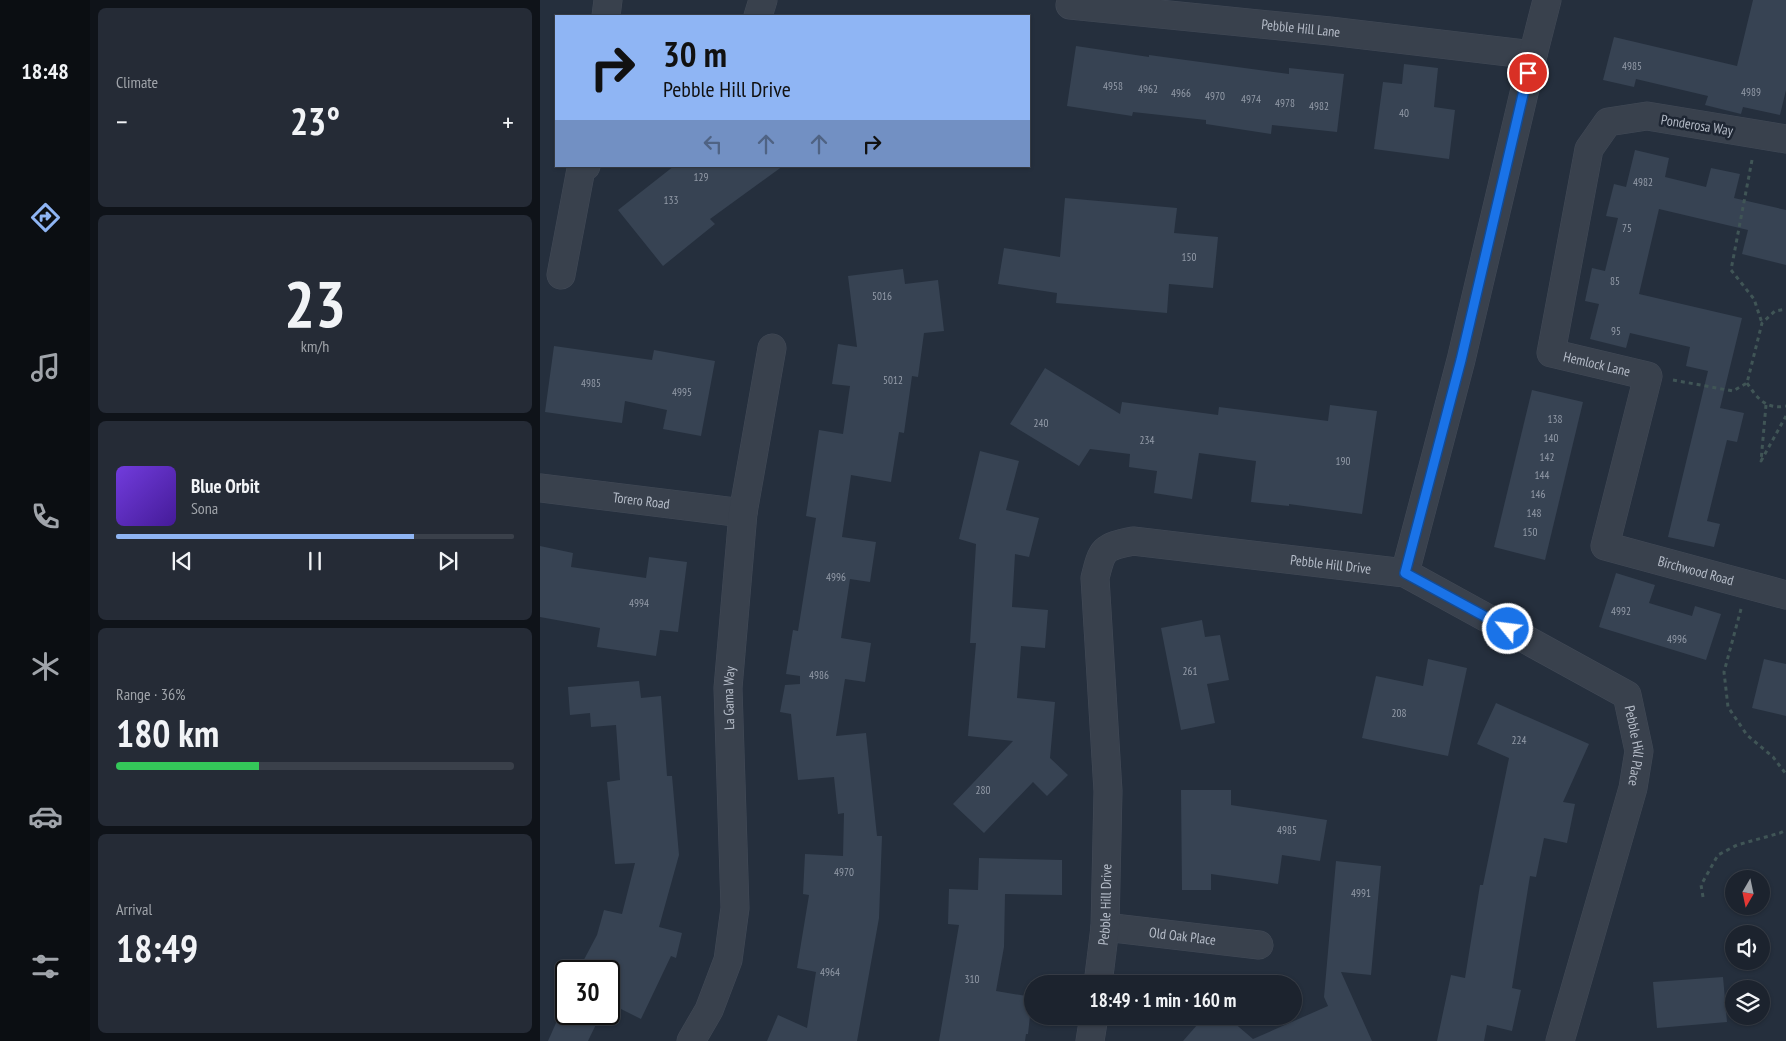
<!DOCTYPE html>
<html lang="en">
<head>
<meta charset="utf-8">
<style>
  :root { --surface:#1c232e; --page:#252b36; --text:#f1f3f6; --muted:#a0a4aa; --line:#3a404a; --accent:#8fb5f4 }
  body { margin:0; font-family:"PT Sans Narrow",sans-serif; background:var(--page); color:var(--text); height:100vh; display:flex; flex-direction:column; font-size:19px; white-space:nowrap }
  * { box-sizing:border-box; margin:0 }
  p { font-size:16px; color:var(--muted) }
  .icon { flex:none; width:28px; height:28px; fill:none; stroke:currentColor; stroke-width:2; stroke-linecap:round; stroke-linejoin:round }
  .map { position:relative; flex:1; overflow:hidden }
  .drawer { display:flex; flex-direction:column; gap:8px; padding:8px; background:#0f1319; width:450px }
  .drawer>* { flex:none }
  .banner { position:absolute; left:15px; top:15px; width:475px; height:152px; border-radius:0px; box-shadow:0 1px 4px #0004,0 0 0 1px var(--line); background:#8fb5f4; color:#111; overflow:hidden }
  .needle { width:32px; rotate:189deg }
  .buttons { position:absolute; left:1185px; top:870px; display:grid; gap:10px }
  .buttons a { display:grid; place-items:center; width:45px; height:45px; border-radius:50%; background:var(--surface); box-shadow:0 1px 4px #0004,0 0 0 1px var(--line); font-size:25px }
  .speed { position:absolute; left:15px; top:960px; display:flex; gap:10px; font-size:25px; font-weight:700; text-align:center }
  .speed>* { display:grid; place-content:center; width:65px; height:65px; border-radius:50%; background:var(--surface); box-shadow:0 1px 4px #0004,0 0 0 1px var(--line); line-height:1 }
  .speed .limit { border:2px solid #111; border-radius:8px; background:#fff; color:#111 }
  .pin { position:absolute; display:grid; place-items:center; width:42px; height:42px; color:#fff; margin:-21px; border:2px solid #fff; border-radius:50%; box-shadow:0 1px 5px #0007 }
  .me { position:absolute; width:55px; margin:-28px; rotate:299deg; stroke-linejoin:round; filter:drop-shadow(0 0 4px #0008) }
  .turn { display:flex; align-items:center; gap:18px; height:105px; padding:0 25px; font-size:22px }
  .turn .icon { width:65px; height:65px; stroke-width:2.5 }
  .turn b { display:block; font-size:35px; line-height:42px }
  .lanes { display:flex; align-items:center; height:48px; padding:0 25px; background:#0003; justify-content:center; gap:25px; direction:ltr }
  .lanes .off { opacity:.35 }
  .big { font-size:38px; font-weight:600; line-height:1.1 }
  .drawer .widget { flex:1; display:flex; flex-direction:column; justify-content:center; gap:8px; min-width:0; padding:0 18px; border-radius:8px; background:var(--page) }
  .drawer .dial { align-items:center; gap:0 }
  .dial b { font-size:65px; line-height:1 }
  .song { display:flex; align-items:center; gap:15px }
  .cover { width:60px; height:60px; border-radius:8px; background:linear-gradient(135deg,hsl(260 70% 55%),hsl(260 70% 35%)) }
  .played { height:5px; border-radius:2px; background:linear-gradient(90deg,var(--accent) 75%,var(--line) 75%) }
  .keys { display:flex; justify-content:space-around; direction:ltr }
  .heat { display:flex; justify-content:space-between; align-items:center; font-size:28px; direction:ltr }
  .charge { height:8px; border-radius:4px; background:linear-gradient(90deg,#34c759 36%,var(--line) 0) }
  .trip { position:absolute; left:484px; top:975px; width:278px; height:50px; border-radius:25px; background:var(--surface); box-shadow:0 1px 4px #0004,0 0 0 1px var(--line); font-weight:600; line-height:50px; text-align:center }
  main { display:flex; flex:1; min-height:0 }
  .dock { display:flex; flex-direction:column; width:90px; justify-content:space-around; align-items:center; background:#0b0e12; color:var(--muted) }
  .dock .icon { width:35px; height:35px }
  .dock .selected { color:var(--accent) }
  .dock b { font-size:22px; color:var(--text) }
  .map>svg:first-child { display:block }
  .building { fill:#374353 }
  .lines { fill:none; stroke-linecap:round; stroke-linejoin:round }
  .minor-casing { stroke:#424a57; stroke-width:29 }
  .path { stroke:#405556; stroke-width:3; stroke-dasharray:4 4; stroke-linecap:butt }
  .minor { stroke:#39414d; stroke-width:28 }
  .route-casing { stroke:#114b97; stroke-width:12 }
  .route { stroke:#1a73e8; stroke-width:9 }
  .labels { text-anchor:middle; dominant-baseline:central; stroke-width:5; stroke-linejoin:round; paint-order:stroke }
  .number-label { font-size:11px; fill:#949ca9 }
  .street-label { font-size:14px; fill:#b5bcc8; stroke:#1e2633 }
</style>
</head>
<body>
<main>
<nav class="dock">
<b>18:48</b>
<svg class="icon selected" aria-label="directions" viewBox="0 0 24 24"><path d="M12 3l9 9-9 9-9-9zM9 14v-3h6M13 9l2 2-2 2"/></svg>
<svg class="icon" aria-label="music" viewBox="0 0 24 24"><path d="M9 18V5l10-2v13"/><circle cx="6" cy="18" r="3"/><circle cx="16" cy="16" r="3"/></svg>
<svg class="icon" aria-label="phone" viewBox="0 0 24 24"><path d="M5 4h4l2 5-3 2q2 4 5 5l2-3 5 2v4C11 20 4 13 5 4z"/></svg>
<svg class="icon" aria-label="climate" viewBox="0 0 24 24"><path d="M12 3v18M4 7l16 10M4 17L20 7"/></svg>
<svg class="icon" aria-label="car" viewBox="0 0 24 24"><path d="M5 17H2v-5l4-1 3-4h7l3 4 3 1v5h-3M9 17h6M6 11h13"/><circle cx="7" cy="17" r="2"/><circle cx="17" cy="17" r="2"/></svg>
<svg class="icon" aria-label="filters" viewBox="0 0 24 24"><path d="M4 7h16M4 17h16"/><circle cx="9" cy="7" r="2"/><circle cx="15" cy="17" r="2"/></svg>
</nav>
<section class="drawer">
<div class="widget"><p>Climate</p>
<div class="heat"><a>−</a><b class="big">23°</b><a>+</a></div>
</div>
<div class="widget dial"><b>23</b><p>km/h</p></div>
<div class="widget">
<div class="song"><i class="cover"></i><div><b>Blue Orbit</b><p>Sona</p></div></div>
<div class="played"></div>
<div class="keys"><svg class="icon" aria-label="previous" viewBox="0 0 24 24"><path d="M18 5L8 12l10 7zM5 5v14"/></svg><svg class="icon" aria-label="pause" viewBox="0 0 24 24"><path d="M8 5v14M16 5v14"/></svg><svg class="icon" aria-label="next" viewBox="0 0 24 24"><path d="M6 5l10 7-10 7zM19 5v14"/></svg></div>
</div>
<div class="widget"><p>Range · 36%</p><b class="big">180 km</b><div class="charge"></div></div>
<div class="widget"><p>Arrival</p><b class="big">18:49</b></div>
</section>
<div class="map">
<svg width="1246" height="1041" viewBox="0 0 1246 1041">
  <rect width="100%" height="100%" fill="#252f3d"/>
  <g class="building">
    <path d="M 1213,0 L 1246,0 L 1246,90 L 1240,115 L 1203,107 L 1201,114 L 1165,105 L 1168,96 L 1096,79 L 1094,87 L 1063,80 L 1074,37 L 1197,66 Z"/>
    <path d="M 536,46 L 609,57 L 609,55 L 749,74 L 749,68 L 804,74 L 797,132 L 732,125 L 731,134 L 666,124 L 666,120 L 593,112 L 592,116 L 527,106 Z"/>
    <path d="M 864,64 L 898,68 L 894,107 L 915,110 L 909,159 L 834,149 L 843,82 L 862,84 Z"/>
    <path d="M 1095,150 L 1129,158 L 1125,177 L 1166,187 L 1171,168 L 1200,174 L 1194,198 L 1246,210 L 1246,265 L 1202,254 L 1208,230 L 1119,209 L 1099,294 L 1202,318 L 1180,408 L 1204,413 L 1197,442 L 1187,440 L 1167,521 L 1180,524 L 1174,547 L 1128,537 L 1168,371 L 1146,366 L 1150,347 L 1090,333 L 1086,348 L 1050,339 L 1059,304 L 1045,301 L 1052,268 L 1065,271 L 1078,218 L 1066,216 L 1074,184 L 1086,187 Z"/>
    <path d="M 134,166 L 243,166 L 170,219 L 175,224 L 123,266 L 78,210 Z"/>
    <path d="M 525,198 L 637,208 L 634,233 L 678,237 L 673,288 L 629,284 L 627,313 L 516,303 L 517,293 L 458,284 L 464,248 L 520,257 Z"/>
    <path d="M 363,269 L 365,284 L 398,280 L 404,331 L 384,333 L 378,377 L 372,376 L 364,433 L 359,432 L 351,482 L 311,475 L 302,537 L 336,542 L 330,582 L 310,579 L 301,638 L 331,643 L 325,682 L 305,679 L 296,736 L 326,733 L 337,836 L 342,836 L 339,918 L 317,1041 L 227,1041 L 238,1015 L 267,1028 L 276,972 L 257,968 L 269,895 L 263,894 L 265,854 L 303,856 L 304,813 L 298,814 L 294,777 L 258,780 L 251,714 L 240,712 L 245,685 L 260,684 L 260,676 L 246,674 L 253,630 L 258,631 L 276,518 L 266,516 L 279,430 L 303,434 L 310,386 L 292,384 L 298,344 L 317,347 L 308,276 Z"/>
    <path d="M 14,346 L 112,360 L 114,350 L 175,361 L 161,436 L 123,429 L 127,410 L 85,401 L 82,423 L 5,412 Z"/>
    <path d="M 505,368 L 580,414 L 582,402 L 678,415 L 679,407 L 788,421 L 790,405 L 837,411 L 822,514 L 749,504 L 749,506 L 711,502 L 716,461 L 659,453 L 652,499 L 614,493 L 617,471 L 589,467 L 590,454 L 550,449 L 539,466 L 470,424 Z"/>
    <path d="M 992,390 L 1043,402 L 1005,560 L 954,547 Z"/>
    <path d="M 440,451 L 479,461 L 466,510 L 499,518 L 489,557 L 475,554 L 472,607 L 508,610 L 505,648 L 481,646 L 477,698 L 515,702 L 510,758 L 528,775 L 507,796 L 493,782 L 444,833 L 413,804 L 473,741 L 428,736 L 436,643 L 430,643 L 436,544 L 419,539 Z"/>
    <path d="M 0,546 L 33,553 L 31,567 L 106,578 L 109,557 L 147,562 L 138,632 L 120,630 L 116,656 L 57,647 L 60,628 L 0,617 Z"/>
    <path d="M 1076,573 L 1115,585 L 1109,603 L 1152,616 L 1155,606 L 1181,614 L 1166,660 L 1059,627 Z"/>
    <path d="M 662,620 L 665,637 L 680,635 L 689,680 L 667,684 L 675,723 L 641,730 L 621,628 Z"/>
    <path d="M 888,659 L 927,668 L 908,756 L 822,738 L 836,676 L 883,686 Z"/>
    <path d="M 1224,659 L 1246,664 L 1246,716 L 1212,708 Z"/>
    <path d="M 99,681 L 101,698 L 121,696 L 127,776 L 132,776 L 139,855 L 119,927 L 142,933 L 136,958 L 131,956 L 101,1019 L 69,1003 L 69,971 L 38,971 L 57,935 L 64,910 L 82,914 L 95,863 L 75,864 L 67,782 L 80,780 L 76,725 L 51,727 L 50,713 L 30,715 L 28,687 Z"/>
    <path d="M 956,703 L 1049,744 L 1023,802 L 1035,804 L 1027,843 L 1004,838 L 996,877 L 990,876 L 972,988 L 981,990 L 972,1031 L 947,1025 L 944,1041 L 897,1041 L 911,975 L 925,978 L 940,885 L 943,885 L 969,758 L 937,744 Z"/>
    <path d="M 641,790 L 691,790 L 691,805 L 787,820 L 780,861 L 742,855 L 738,884 L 671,874 L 671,890 L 642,890 Z"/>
    <path d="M 439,858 L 522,860 L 522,895 L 465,894 L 464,947 L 456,991 L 492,997 L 488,1034 L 486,1034 L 485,1041 L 399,1041 L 419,925 L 408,924 L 409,889 L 438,890 Z"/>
    <path d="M 796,861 L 841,866 L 831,975 L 801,972 L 832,1041 L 643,1041 L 665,1016 L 686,1016 L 713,1039 L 788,1006 L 784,997 Z"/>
    <path d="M 1183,977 L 1187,1022 L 1117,1028 L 1113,982 Z"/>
    <path d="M 20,1014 L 61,1014 L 48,1041 L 8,1041 Z"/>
  </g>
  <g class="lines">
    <defs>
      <g id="minor">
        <path id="s1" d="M 530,5 L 790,31 L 993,55"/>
        <path d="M 66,16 L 68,0"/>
        <path d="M 218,16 L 223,0"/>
        <path id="s2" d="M 1246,139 L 1107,116 L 1068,122 L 1049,149 L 1011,353 L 1108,376 L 1065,546 L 1246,595"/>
        <path d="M 21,275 L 41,169 L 46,166"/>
        <path id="s3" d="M 0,488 L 203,513"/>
        <path d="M 865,573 L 921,360 L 993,55 L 1007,0"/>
        <path id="s4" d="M 565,927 L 719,945"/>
        <path id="s5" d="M 558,984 L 565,927 L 568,791 L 555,578 C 562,549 563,547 593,541 L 865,573 L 1087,695 L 1099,751 L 1093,788 L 1020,1041"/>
        <path id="s6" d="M 151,1041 L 169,1010 L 188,960 L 195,908 L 188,688 L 203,513 L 232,348"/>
        <path d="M 550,1041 L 554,1016"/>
      </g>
    </defs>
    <use href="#minor" class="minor-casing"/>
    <g class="path">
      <path d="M 1212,160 L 1191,270 L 1214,299 L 1222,323"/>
      <path d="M 1133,380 L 1193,391 L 1207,383 L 1222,323 L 1235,311 L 1246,309"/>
      <path d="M 1207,383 C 1217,398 1226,410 1246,406"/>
      <path d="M 1226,405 L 1221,461 L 1246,416"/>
      <path d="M 1201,609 L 1184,672 L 1188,707 L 1207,735 L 1233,757 L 1246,774"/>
      <path d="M 1163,897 L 1161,885 L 1178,855 L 1197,845 L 1240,833 L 1246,830"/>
    </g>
    <use href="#minor" class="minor"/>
  </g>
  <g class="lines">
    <defs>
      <path id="route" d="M 968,629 L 865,573 L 921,360 L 988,73"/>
    </defs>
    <use href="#route" class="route-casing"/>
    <use href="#route" class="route"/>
  </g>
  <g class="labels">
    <g class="number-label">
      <text x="1092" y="66">4985</text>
      <text x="573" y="86">4958</text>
      <text x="608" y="89">4962</text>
      <text x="1211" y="92">4989</text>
      <text x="641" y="93">4966</text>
      <text x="675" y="96">4970</text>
      <text x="711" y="99">4974</text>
      <text x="745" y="103">4978</text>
      <text x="779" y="106">4982</text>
      <text x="864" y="113">40</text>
      <text x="161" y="177">129</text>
      <text x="1103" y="182">4982</text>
      <text x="131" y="200">133</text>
      <text x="1087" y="228">75</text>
      <text x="649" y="257">150</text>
      <text x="1075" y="281">85</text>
      <text x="342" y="296">5016</text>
      <text x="1076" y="331">95</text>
      <text x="353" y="380">5012</text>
      <text x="51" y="383">4985</text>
      <text x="142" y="392">4995</text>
      <text x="1015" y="419">138</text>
      <text x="501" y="423">240</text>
      <text x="1011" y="438">140</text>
      <text x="607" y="440">234</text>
      <text x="1007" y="457">142</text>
      <text x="803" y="461">190</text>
      <text x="1002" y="475">144</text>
      <text x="998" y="494">146</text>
      <text x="994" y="513">148</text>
      <text x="990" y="532">150</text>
      <text x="296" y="577">4996</text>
      <text x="99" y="603">4994</text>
      <text x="1081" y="611">4992</text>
      <text x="1137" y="639">4996</text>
      <text x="650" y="671">261</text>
      <text x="279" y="675">4986</text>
      <text x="859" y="713">208</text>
      <text x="979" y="740">224</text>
      <text x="443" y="790">280</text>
      <text x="747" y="830">4985</text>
      <text x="304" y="872">4970</text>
      <text x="821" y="893">4991</text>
      <text x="290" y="972">4964</text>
      <text x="432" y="979">310</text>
    </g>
    <g class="street-label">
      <text stroke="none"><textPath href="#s1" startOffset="232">Pebble Hill Lane</textPath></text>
      <text transform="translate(1157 125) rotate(9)">Ponderosa Way</text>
      <text stroke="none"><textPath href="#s2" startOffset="468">Hemlock Lane</textPath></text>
      <text stroke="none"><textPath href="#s3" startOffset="102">Torero Road</textPath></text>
      <text stroke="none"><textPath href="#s5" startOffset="665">Pebble Hill Drive</textPath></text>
      <text stroke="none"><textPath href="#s2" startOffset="790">Birchwood Road</textPath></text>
      <text stroke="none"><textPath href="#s6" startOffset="352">La Gama Way</textPath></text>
      <text stroke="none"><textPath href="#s5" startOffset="1045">Pebble Hill Place</textPath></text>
      <text stroke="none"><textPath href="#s5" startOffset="80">Pebble Hill Drive</textPath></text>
      <text stroke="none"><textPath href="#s4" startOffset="78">Old Oak Place</textPath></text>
    </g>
  </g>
</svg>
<div class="buttons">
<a><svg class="needle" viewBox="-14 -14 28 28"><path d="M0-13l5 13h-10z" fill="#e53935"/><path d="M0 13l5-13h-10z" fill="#a0a4aa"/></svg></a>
<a><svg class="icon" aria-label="sound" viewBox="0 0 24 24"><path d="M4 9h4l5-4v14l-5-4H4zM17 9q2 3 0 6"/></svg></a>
<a><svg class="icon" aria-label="layers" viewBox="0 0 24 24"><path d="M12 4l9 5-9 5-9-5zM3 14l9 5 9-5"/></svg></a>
</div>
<div class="speed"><div class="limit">30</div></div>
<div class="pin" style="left:988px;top:73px;background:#d93025"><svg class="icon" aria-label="arrive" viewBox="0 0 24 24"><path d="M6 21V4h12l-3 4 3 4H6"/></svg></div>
<svg class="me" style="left:968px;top:629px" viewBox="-20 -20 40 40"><circle r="17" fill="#1a73e8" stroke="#fff" stroke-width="3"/><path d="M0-11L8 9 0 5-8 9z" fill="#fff"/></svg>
<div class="trip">18:49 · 1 min · 160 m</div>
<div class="banner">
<div class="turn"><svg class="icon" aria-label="right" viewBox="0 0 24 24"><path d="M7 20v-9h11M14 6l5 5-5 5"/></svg><div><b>30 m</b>Pebble Hill Drive</div></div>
<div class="lanes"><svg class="icon off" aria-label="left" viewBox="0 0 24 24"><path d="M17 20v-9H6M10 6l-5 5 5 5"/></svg><svg class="icon off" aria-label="ahead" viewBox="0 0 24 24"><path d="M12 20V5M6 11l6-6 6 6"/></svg><svg class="icon off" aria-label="ahead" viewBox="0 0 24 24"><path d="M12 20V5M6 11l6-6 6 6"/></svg><svg class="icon" aria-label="right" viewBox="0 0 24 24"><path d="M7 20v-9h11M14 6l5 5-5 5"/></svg></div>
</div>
</div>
</main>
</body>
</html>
